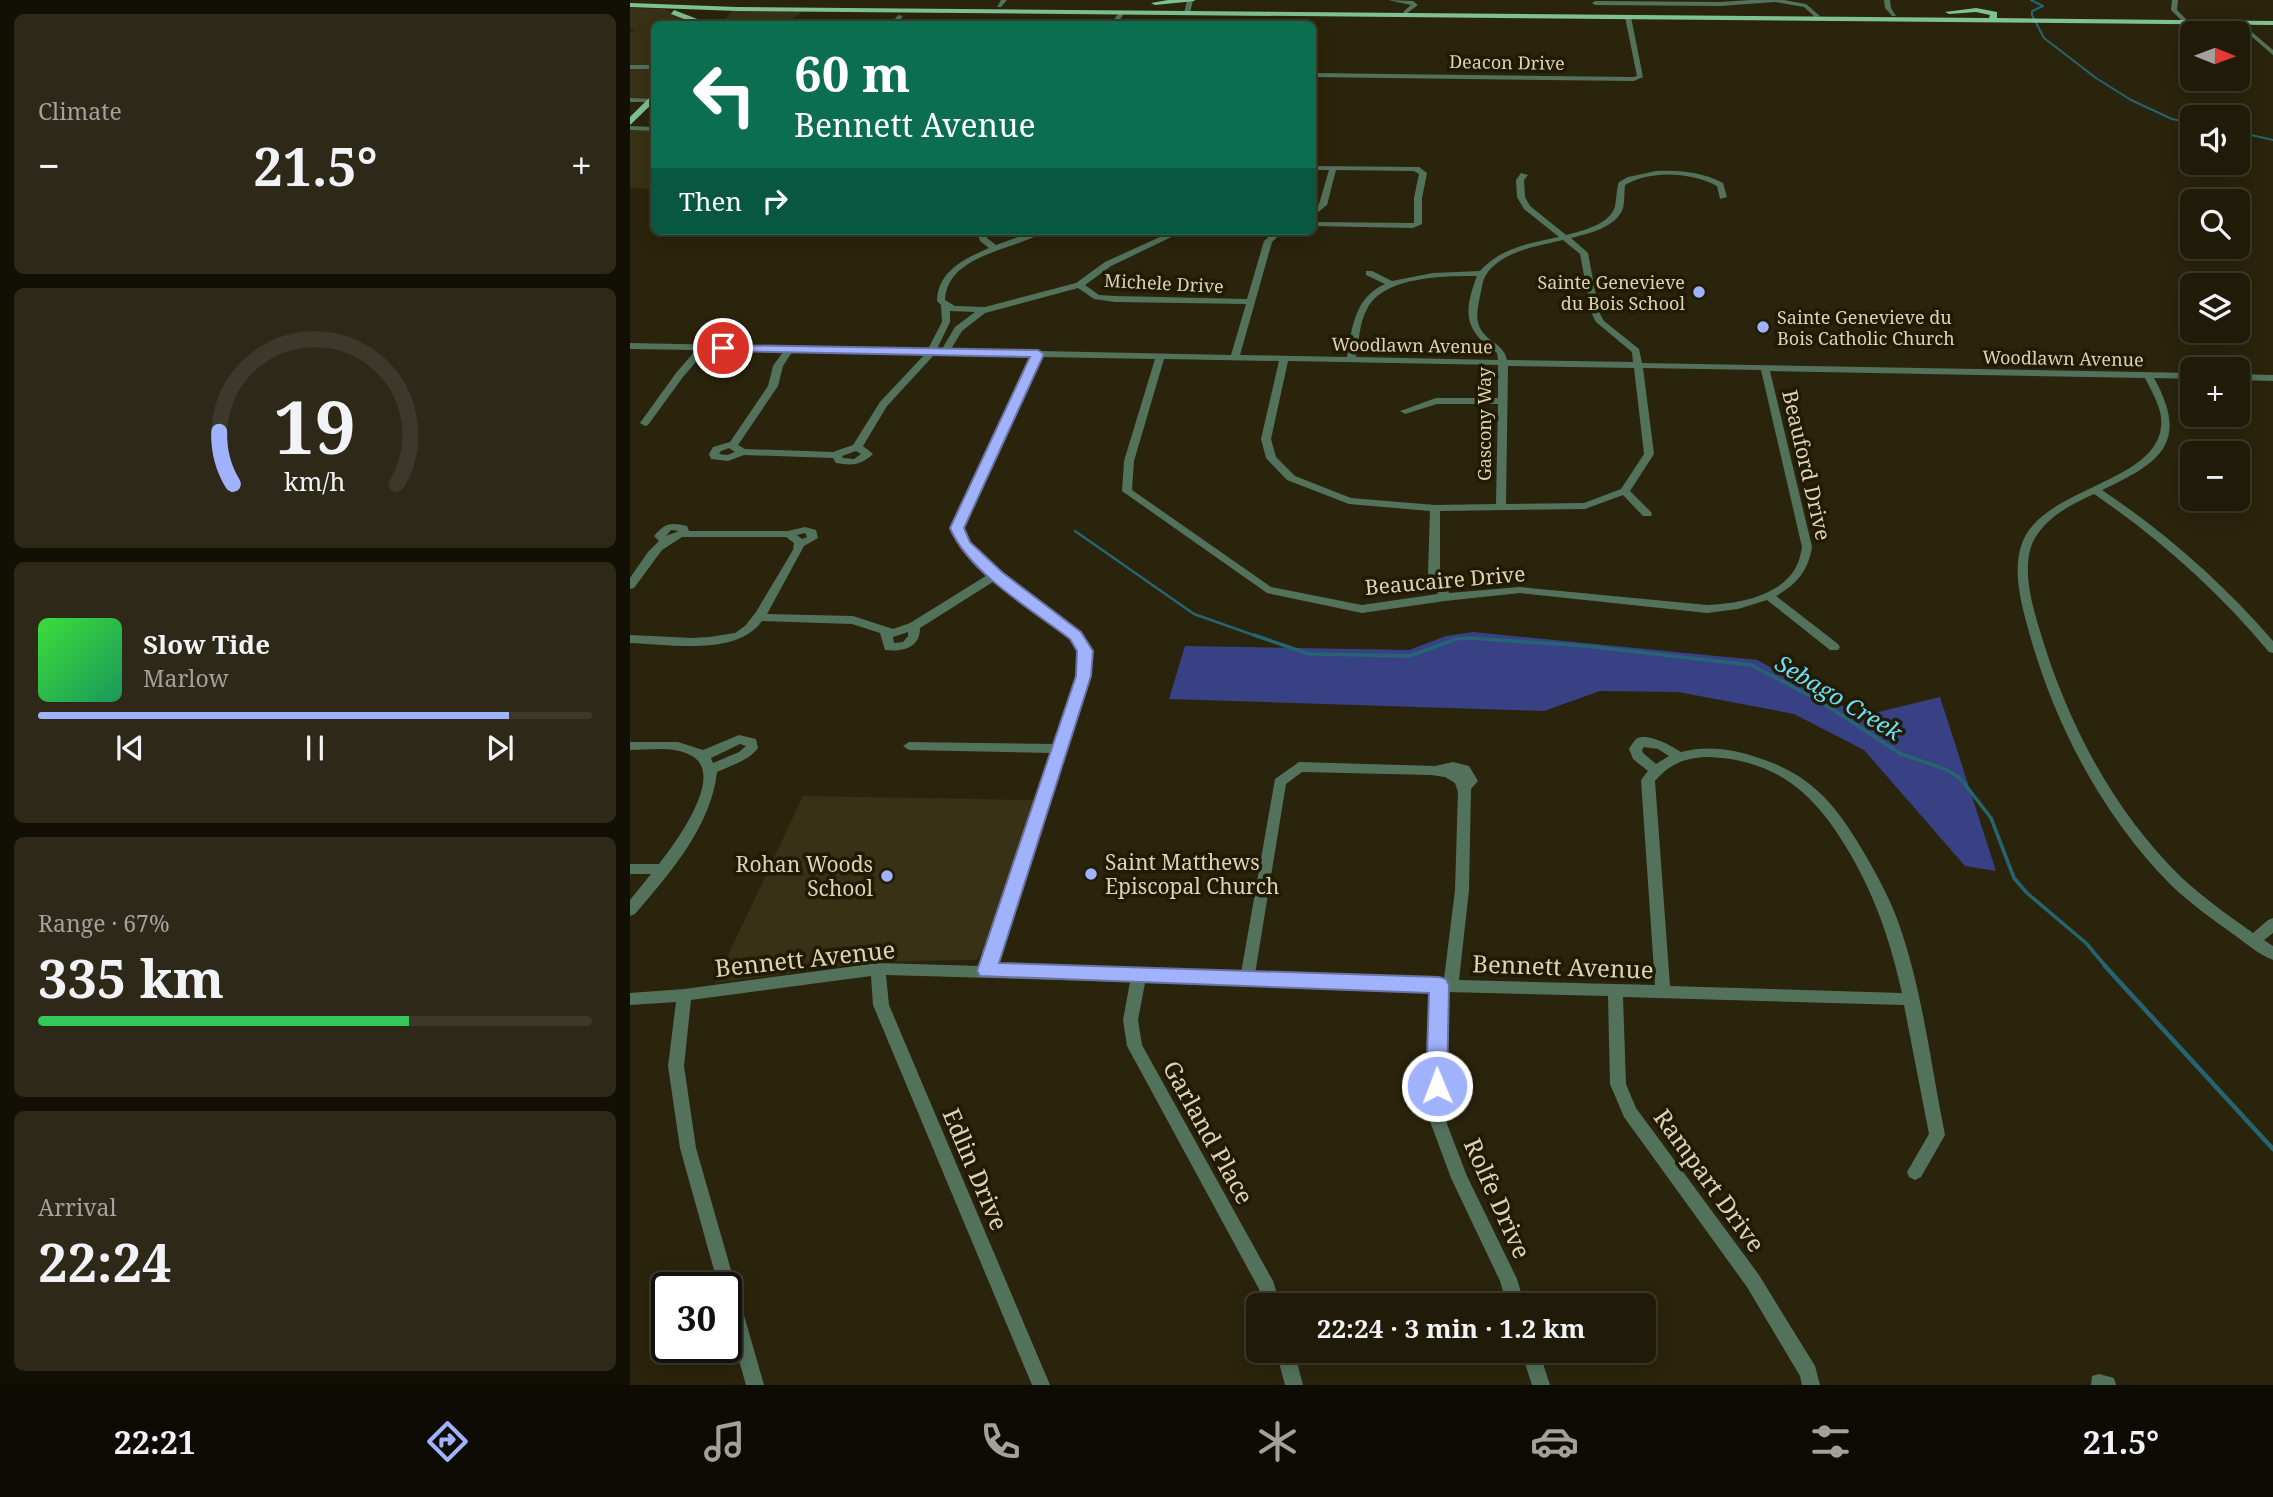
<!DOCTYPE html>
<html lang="en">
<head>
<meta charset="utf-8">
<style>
  :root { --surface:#201b09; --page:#2d2817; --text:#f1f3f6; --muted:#a2a19c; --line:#3d392a; --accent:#a1b2fd }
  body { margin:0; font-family:"Noto Serif",serif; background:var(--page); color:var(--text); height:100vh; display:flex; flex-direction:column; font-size:26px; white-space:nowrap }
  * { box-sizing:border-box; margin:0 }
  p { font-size:23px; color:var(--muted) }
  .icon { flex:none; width:38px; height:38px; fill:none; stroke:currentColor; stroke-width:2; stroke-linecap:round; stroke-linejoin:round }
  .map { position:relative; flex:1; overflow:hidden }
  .details { display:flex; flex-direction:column; gap:14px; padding:14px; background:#120f05; width:630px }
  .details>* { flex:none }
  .top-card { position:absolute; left:21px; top:21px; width:665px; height:214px; border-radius:10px; box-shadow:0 4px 18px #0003,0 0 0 2px var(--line); background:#0b6e4f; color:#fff; overflow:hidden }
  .needle { width:46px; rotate:91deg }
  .buttons { position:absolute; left:1550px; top:21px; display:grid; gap:14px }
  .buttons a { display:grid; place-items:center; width:70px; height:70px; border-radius:10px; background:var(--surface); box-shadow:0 4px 18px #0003,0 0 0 2px var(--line); font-size:35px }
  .speed { position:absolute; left:21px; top:1272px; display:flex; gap:14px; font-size:35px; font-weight:700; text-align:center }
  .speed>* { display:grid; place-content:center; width:91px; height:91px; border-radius:50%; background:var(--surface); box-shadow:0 4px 18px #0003,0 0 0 2px var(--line); line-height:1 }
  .speed .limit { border:4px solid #111; border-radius:10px; background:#fff; color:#111 }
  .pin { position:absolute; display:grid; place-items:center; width:60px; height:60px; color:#fff; margin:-30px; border:4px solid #fff; border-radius:50%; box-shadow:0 2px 7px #0007 }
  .me { position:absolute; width:77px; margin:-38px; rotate:359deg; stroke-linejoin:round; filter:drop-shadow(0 0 5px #0008) }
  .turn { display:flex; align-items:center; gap:24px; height:147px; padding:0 28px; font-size:32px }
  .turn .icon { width:91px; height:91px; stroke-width:2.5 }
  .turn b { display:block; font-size:49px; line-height:60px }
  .then { display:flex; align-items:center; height:66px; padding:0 28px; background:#0003; gap:14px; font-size:26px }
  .big { font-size:52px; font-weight:700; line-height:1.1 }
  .details .widget { flex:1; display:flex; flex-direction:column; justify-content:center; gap:10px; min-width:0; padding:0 24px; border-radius:10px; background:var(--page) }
  .details .dial { align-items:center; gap:0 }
  .dial svg { height:182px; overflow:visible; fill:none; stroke:var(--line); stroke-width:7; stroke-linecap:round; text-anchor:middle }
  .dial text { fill:var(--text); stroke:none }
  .song { display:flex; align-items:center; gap:21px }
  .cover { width:84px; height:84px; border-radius:10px; background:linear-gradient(135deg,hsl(120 70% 55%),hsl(150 70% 35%)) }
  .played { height:7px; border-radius:4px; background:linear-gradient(90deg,var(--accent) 85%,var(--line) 85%) }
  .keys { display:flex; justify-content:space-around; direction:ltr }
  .heat { display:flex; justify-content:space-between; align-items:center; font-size:38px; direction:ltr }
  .charge { height:10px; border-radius:5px; background:linear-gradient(90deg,#34c759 67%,var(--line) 0) }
  .trip { position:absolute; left:616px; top:1293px; width:410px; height:70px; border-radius:10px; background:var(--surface); box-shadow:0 4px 18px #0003,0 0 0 2px var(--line); font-weight:700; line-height:70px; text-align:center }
  .menu { display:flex; height:112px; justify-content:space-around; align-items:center; background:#0d0b04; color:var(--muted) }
  .menu .icon { width:49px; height:49px }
  .menu .selected { color:var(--accent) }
  .menu b { font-size:32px; color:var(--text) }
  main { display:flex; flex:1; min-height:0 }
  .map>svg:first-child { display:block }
  .built { fill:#383115 }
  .forest { fill:#374184 }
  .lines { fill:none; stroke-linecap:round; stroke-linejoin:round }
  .stream-far3 { stroke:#256572; stroke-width:2 }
  .stream-far2 { stroke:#256572; stroke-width:2.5 }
  .stream-far1 { stroke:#256572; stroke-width:3.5 }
  .stream { stroke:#256572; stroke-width:4.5 }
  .minor { fill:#53725c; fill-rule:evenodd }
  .major { fill:#7ec193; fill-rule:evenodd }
  .route { fill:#a1b2fd; stroke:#6974a4; stroke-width:2 }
  .poi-dot { fill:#a1b2fd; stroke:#211a04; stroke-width:2.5 }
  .labels { text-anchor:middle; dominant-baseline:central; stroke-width:7; stroke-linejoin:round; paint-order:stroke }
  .far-street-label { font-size:18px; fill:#ddd3b0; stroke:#211a04 }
  .far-poi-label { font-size:18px; fill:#ddd3b0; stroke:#211a04; text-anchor:end }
  .street-label { font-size:21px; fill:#ddd3b0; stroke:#211a04 }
  .poi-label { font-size:21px; fill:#ddd3b0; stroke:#211a04; text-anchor:start }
  .water-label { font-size:23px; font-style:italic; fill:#66dff8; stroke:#211a04 }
  .near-street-label { font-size:24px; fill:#ddd3b0; stroke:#211a04 }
</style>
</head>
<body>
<main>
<section class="details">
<div class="widget"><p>Climate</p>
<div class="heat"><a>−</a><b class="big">21.5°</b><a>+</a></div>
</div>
<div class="widget dial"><svg viewBox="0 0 100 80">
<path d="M14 69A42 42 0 1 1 86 69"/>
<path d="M14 69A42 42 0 0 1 8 46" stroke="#a1b2fd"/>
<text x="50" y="56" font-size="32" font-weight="700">19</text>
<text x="50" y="72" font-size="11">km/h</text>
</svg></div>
<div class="widget">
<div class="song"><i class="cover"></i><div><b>Slow Tide</b><p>Marlow</p></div></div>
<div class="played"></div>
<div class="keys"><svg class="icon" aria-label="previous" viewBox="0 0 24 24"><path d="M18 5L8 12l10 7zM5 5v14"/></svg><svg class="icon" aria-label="pause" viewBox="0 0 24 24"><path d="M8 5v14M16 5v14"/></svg><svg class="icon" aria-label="next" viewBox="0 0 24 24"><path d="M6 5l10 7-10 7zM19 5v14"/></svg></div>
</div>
<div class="widget"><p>Range · 67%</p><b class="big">335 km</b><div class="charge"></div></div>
<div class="widget"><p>Arrival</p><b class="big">22:24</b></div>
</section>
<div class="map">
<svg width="1643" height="1385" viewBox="0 0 1643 1385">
  <rect width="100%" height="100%" fill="#2a240c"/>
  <g class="built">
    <path d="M 0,8 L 34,9 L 68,24 L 24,24 L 24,66 L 0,66 L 0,33 L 5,29 L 0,29 Z"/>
    <path d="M 103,10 L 175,10 L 156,24 L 91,24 Z"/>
    <path d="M 0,68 L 24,68 L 24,92 L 17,99 L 0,100 Z"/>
    <path d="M 24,130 L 24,189 L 0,188 L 0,131 Z"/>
    <path d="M 173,796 L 405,800 L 353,951 L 346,960 L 241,962 L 85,983 Z"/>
  </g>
  <path class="forest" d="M 843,632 L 1127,660 L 1232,716 L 1310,697 L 1366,871 L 1335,866 L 1234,750 L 1164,714 L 1048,692 L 970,691 L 914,711 L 539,699 L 555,646 L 779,650 L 816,636 Z"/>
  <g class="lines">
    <g class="stream-far3">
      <path d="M 1401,0 L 1413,6 L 1402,11 L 1402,15 L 1414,38 L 1466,78 L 1501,100 L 1542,119 L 1563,123"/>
      <path d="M 1608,132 L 1643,140"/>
    </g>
    <path class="stream-far2" d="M 445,531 L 564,614 L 629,637"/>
    <path class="stream-far1" d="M 624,635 L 679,654 L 780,656 L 826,639 L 840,638 L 955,646 L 1121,665 L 1188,700 L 1271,754 L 1315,769 L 1330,778 L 1361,818 L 1384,878 L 1397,893 L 1456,943 L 1477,968"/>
    <path class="stream" d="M 1475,966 L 1643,1149"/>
    <g class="minor">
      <path d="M 371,0 L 377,0 L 371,7 L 367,7 Z"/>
      <path d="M 557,0 L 563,0 L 560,13 L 557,15 L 554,13 Z"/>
      <path d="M 758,0 L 783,1 L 788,5 L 776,14 L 773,12 L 781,5 Z"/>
      <path d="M 1121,0 L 1154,0 L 1176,4 L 1190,16 L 1185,17 L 1174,7 L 1145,2 L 1090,6 L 965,5 L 962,3 L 965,1 L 1090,2 Z"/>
      <path d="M 1254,0 L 1260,0 L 1261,8 L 1266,16 L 1262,16 L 1255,8 Z"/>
      <path d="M 1542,0 L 1548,0 L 1547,10 L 1556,19 L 1556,21 L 1552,21 L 1541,10 Z"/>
      <path d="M 490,11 L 495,12 L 487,24 L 481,24 Z"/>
      <path d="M 268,15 L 273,16 L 267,24 L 261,24 Z"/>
      <path d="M 998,15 L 1001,17 L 1013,77 L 1004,81 L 682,77 L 682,73 L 1003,77 L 1007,76 L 995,17 Z"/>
      <path d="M 1609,21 L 1643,50 L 1643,55 L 1607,24 Z"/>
      <rect x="0" y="65" width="24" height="4"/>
      <path d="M 0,98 L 22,99 L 24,100 L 24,102 L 0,102 Z"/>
      <path d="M 0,126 L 24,127 L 24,131 L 0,130 Z"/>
      <path d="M 682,166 L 789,167 L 797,173 L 792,198 L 792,224 L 783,228 L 682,226 L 682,222 L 784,223 L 784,198 L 789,174 L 784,171 L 706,170 L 697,205 L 682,217 L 682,210 L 689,204 L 699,170 L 682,170 Z"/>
      <path d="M 1026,171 C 1049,170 1072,172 1093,183 L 1097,197 L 1090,199 L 1087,186 C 1060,172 1021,170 995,185 C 994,193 995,200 993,208 C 987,227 958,234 941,238 L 958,253 L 969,312 L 974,321 L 1009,349 L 1012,363 L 1563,373 L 1563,379 L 1524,378 C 1560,443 1530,463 1472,490 C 1536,533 1593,583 1643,641 L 1643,653 L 1639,652 C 1587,590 1530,539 1464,494 C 1442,504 1418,516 1405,538 C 1390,564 1402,605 1410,631 C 1437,722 1483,811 1552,878 C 1574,898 1599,916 1623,933 L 1638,920 L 1643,918 L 1643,933 L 1634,940 L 1643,946 L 1643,960 C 1629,955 1616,943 1603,934 C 1582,919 1560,903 1541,885 C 1475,819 1427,729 1401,639 C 1393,610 1382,576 1391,546 C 1410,484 1538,484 1531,417 C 1529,403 1521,390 1515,378 L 1140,371 L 1182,547 C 1178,571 1167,584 1146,596 L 1208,644 L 1210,647 L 1208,650 L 1200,650 L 1137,600 L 1108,609 L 1077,613 L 890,593 L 815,601 L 732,613 L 637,593 L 492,491 L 494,461 L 525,359 L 411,357 L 332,528 L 338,542 L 370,573 L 450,633 L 461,651 L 459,676 L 366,966 L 611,973 L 645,779 L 669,762 L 805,766 L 823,762 L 839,766 L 848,781 L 841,789 L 839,890 L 829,980 L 1025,985 L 1011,780 L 1018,771 L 1003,759 L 999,749 C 1000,747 1004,741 1006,739 C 1018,732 1041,746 1051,752 C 1078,745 1103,749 1129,758 C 1182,775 1206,805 1233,851 C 1247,875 1261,900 1270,927 C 1293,994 1301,1066 1315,1135 L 1291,1177 L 1285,1180 L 1279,1177 L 1277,1172 L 1299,1134 L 1274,1005 L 993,997 L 996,1084 L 1006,1108 L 1129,1275 L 1185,1366 L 1190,1385 L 1172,1385 L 1170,1376 L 1117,1287 L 994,1117 L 980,1084 L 978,996 L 816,992 L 813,1066 L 817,1124 L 837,1176 L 887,1279 L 895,1306 L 877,1306 L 870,1281 L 821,1178 L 801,1124 L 797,1066 L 801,991 L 515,983 L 508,1020 L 512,1045 L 643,1281 L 651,1306 L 633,1306 L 629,1289 L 497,1046 L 493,1020 L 500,982 L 256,975 L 259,1005 L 420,1385 L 402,1385 L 243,1005 L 241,976 L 61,1000 L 54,1066 L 66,1148 L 134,1385 L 116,1385 L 96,1315 L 96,1288 L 89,1288 L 50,1148 L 38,1066 L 46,1002 L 0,1005 L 0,993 L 54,989 L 248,963 L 351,966 L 421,753 L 279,750 L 273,746 L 279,742 L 424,744 L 447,676 L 449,651 L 442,638 L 366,580 L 290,628 C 290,648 273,652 255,650 L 250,633 L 222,624 L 132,621 C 106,657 39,644 0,643 L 0,635 L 62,638 L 79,637 L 105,633 L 115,626 L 126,612 L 163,550 L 164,543 L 156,537 L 52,537 L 32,550 L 4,588 L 0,589 L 0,578 L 18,552 L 29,541 L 24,536 C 35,523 40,522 57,526 L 59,531 L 158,531 L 175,527 L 186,530 L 188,538 L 174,546 L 137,614 L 223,616 L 263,629 L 280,623 L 359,574 L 329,545 L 322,528 L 402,356 L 304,355 L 257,406 L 233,446 L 243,454 C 231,465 222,466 206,463 L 203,458 L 114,455 L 98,461 L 81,459 L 79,454 L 83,447 L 100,442 L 138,386 L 143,366 L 153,352 L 76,350 L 53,377 L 18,425 L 15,426 L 10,423 L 46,373 L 66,350 L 0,349 L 0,343 L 298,349 L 312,322 L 311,305 L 307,301 C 308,271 334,259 359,248 L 350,241 L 346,231 L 354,231 L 357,238 L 366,245 L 404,231 L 415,231 C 385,251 318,253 315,300 L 325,306 L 355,307 L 446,283 L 475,262 L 543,231 L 554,231 L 481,266 L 455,285 L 469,295 L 485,296 L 617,299 L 634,241 L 645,231 L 654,231 L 642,242 L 610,355 L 717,357 C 722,328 724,298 755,284 L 736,275 L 736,271 L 742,271 L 762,281 L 803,273 L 850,271 C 870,248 900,243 929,237 L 894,209 L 887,197 L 886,180 L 891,173 L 898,175 L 894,180 L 895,197 L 900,206 L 936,235 C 952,231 981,224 985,206 C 987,197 986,190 989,182 L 998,177 ZM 933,240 L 950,254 L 961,312 L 966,322 L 1002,352 L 1003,362 L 877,360 C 874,344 857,342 850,328 C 845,318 848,307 850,296 C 852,289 852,281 856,275 C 871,251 908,246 933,240 ZM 847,276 C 833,313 834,330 867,353 L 868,360 L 726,357 C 729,342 729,323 737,309 C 754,276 814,276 847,276 ZM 448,288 L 464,299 L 485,302 L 616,304 L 601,355 L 321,349 L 332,331 L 355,313 ZM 320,311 L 345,312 L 325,327 L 312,349 L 307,349 L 320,322 ZM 162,352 L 295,354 L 250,402 L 223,445 L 203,452 L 115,449 L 108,445 L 148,386 L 153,366 ZM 534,359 L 649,361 L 631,439 L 636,458 L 657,480 L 719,504 L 800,511 L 798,573 L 808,594 L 732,605 L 641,587 L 502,490 L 504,461 ZM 658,361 L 868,365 L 868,398 L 806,398 L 770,411 L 775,414 L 807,404 L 868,404 L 866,504 L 805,505 L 721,498 L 665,476 L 646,457 L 641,439 ZM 878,366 L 1004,368 L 1014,454 L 991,489 L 954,503 L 876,504 ZM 1013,368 L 1131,370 L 1172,547 C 1171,552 1170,558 1168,563 C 1154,596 1108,604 1077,605 L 890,587 L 819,593 L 810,573 L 810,511 L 955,509 L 993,495 L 1013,516 L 1021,516 L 1022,514 L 1021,512 L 1000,491 L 1024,454 ZM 99,448 L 105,452 L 97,455 L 89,454 L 91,451 ZM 226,451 L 231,454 L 224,459 L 213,458 L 212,456 ZM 41,530 L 49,531 L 36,536 ZM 175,533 L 177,537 L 172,539 L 167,535 ZM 278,632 L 278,636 L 273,642 L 264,643 L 263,637 ZM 1014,747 L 1028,749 L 1039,756 L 1026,764 L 1013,753 L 1012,750 ZM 1076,757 C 1150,759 1188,797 1222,857 C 1247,901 1261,944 1272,993 L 1040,986 L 1025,781 C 1039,764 1055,758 1076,757 ZM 672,772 L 801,775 L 815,777 L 825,783 L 828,792 L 825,890 L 814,979 L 625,974 L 656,784 Z"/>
      <path d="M 1608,374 L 1643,375 L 1643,381 L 1608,380 Z"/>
      <path d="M 109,735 L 126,739 L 128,748 C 118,761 102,765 87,772 C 81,827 39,874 5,914 L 0,916 L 0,900 L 21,874 L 0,874 L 0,864 L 29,864 C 45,843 98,773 60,755 C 43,746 19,750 0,750 L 0,742 L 48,742 L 73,750 ZM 110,744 L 116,746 L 109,752 L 83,763 L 81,758 Z"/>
      <path d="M 646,1351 L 664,1351 L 673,1385 L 655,1385 Z"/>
      <path d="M 891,1351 L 909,1351 L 920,1385 L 902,1385 Z"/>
      <path d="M 1469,1374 L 1484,1378 L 1486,1385 L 1461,1385 L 1462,1376 Z"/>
    </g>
    <g class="major">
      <path d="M 538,0 L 564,0 L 565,1 L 525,5 L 521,3 Z"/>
      <path d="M 0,3 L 107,7 L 1359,18 L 1360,15 L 1346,12 L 1319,14 L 1315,12 L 1346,8 L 1367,12 L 1367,18 L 1643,21 L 1643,25 L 107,11 L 0,7 Z"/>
      <path d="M 44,10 L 75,22 L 76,24 L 67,24 L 41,14 Z"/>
      <path d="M 21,96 L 24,96 L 24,102 L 0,125 L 0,117 Z"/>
    </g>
  </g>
  <path class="route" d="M 93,345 L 408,350 L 414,354 L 334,528 L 340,542 L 372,572 L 451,632 L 463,651 L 461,676 L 369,963 L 809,977 L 816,979 L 819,985 L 817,1086 L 814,1092 L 807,1095 L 799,1092 L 796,1086 L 799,993 L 350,976 L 347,971 L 446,676 L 447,651 L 440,639 C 402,610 338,572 320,528 L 400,357 L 89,351 L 87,348 Z"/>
  <g class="poi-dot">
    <circle cx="1069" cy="292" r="7"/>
    <circle cx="1133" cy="327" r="7"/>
    <circle cx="461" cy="874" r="7"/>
    <circle cx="257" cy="876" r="7"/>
  </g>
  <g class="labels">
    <g class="far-street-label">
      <text transform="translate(877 62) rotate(1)">Deacon Drive</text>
      <text transform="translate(534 283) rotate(3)">Michele Drive</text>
      <text transform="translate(782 345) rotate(1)">Woodlawn Avenue</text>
      <text transform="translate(1433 358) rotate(1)">Woodlawn Avenue</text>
      <text transform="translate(854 424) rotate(-90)">Gascony Way</text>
    </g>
    <g class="far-poi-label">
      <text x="1055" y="282">Sainte Genevieve<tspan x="1055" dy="21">du Bois School</tspan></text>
      <text x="1147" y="317" text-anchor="start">Sainte Genevieve du<tspan x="1147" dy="21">Bois Catholic Church</tspan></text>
    </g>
    <g class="street-label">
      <text transform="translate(1177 465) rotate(77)">Beauford Drive</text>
      <text transform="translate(815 580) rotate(-5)">Beaucaire Drive</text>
    </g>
    <g class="poi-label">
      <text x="475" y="862">Saint Matthews<tspan x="475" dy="24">Episcopal Church</tspan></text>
      <text x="243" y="864" text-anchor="end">Rohan Woods<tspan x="243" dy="24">School</tspan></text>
    </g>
    <g class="water-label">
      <text transform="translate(1209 697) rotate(31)">Sebago Creek</text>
    </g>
    <g class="near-street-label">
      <text transform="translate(175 958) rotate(-6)">Bennett Avenue</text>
      <text transform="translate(933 966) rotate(2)">Bennett Avenue</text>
      <text transform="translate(579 1132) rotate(61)">Garland Place</text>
      <text transform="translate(346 1169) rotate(67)">Edlin Drive</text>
      <text transform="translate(1080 1180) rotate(54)">Rampart Drive</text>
      <text transform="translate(868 1198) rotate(66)">Rolfe Drive</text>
    </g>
  </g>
</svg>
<div class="buttons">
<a><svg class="needle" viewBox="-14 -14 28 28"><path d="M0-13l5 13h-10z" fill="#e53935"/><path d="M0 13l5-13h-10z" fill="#a2a19c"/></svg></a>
<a><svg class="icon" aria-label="sound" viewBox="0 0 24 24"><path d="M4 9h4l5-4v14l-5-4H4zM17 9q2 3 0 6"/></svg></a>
<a><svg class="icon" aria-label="search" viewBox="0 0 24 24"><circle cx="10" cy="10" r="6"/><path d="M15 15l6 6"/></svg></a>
<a><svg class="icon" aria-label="layers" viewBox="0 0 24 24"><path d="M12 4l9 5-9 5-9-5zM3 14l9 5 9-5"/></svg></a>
<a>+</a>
<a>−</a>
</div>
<div class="speed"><div class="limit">30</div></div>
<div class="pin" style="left:93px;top:348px;background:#d93025"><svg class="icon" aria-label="arrive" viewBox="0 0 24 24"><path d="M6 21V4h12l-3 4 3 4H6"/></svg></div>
<svg class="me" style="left:807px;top:1086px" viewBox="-20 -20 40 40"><circle r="17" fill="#a1b2fd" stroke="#fff" stroke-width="3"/><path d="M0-11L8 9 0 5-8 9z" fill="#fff"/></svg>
<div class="trip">22:24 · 3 min · 1.2 km</div>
<div class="top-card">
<div class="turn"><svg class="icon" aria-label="left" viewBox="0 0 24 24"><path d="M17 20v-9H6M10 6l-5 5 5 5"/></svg><div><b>60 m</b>Bennett Avenue</div></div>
<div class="then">Then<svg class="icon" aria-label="right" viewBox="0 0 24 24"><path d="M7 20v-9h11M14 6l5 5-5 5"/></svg></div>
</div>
</div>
</main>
<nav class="menu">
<b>22:21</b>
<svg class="icon selected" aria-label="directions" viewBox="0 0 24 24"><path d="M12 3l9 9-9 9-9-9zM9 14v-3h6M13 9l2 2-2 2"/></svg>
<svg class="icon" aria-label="music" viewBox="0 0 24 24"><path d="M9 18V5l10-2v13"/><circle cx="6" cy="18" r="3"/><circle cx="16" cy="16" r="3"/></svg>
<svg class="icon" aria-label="phone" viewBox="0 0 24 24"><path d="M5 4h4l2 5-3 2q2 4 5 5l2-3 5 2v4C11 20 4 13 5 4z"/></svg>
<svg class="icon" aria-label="climate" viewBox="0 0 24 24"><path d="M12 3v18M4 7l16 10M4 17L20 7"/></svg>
<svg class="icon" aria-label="car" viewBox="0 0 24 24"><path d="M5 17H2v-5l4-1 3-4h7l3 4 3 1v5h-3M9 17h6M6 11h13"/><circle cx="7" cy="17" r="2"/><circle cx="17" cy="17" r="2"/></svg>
<svg class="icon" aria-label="filters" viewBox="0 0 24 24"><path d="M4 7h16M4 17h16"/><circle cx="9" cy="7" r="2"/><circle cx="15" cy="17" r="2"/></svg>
<b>21.5°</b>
</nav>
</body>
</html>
